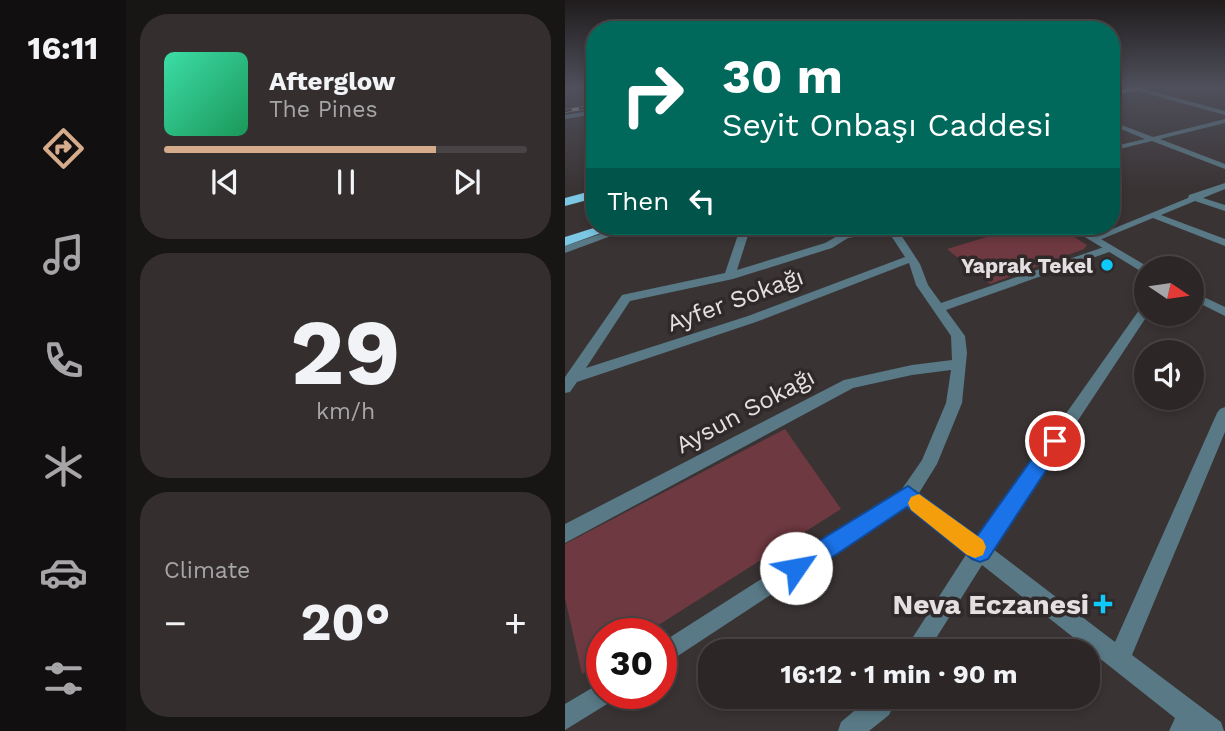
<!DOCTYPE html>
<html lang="en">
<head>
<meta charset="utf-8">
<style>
  :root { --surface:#2c2627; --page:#342e2f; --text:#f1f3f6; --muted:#a6a5a7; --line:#484344; --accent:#d6ab8b }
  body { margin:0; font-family:"Work Sans",sans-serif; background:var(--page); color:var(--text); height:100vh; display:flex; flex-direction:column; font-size:26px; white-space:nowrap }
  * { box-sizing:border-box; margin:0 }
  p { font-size:23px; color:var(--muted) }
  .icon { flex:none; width:38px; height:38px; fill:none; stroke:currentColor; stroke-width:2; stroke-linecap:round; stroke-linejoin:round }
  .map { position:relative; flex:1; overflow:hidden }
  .sheet { display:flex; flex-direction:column; gap:14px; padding:14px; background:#181515; width:439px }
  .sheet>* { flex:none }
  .top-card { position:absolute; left:21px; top:21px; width:534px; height:214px; border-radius:28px; box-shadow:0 4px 10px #0003,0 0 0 2px var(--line); background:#00695c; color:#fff; overflow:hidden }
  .needle { width:46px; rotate:103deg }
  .tools { position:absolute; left:569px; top:256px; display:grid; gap:14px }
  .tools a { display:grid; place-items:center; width:70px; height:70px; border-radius:50%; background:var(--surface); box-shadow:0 4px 10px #0003,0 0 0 2px var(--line); font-size:35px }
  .speed { position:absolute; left:21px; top:618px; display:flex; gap:14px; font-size:35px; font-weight:700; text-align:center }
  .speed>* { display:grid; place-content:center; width:91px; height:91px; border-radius:50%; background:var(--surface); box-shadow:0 4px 10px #0003,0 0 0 2px var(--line); line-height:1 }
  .speed .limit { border:10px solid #d22; background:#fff; color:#111 }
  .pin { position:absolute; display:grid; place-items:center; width:60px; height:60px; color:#fff; margin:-30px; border:4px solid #fff; border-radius:50%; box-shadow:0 2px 7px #0007 }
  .me { position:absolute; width:77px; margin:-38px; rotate:57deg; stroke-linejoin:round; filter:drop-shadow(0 0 5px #0008) }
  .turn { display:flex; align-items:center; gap:24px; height:147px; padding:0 21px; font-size:32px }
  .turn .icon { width:91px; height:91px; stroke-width:2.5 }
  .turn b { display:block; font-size:49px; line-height:60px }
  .then { display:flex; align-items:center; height:66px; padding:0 21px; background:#0003; gap:14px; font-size:26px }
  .big { font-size:52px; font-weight:700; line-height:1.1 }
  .sheet .tile { flex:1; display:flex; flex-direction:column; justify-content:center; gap:10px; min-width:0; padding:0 24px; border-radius:28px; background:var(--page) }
  .sheet .dial { align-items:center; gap:0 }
  .dial b { font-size:91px; line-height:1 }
  .song { display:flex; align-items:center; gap:21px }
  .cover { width:84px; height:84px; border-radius:10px; background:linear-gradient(135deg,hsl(160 70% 55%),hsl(150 70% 35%)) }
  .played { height:7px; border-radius:4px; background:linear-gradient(90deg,var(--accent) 75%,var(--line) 75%) }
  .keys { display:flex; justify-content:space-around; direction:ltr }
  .heat { display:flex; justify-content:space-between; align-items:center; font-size:38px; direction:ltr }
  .trip { position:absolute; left:133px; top:639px; width:402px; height:70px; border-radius:28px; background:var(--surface); box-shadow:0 4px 10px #0003,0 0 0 2px var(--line); font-weight:700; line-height:70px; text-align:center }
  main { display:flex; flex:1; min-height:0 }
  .dock { display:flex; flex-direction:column; width:126px; justify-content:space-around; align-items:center; background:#120f10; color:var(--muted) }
  .dock .icon { width:49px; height:49px }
  .dock .current { color:var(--accent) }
  .dock b { font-size:32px; color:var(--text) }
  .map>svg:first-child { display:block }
  .green { fill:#6f3941 }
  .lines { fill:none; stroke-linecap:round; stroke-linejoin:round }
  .minor { fill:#587985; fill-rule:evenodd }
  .tertiary { fill:#587985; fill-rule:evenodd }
  .trunk { fill:#7cc8e4; fill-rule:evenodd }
  .rail-casing { stroke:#b4aeaf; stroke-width:3.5 }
  .rail { stroke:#30292a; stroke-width:2.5; stroke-dasharray:7; stroke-linecap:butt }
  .route { fill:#1a73e8; stroke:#114b97; stroke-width:2 }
  .slow { fill:#f59e0b }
  .poi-dot { fill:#0dcafa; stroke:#30292a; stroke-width:2.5 }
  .labels { text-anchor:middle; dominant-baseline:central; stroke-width:7; stroke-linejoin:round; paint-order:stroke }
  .far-poi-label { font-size:21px; font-weight:bold; fill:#e4dfe0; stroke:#30292a; text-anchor:end }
  .street-label { font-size:24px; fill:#e4dfe0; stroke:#30292a }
  .near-poi-label { font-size:28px; font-weight:bold; fill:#e4dfe0; stroke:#30292a; text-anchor:end }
</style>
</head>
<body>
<main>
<nav class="dock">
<b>16:11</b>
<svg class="icon current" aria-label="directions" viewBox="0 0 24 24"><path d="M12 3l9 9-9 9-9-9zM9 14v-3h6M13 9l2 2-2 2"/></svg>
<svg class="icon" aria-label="music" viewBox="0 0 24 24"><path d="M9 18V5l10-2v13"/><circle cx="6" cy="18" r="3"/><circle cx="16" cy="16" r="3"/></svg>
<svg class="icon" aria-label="phone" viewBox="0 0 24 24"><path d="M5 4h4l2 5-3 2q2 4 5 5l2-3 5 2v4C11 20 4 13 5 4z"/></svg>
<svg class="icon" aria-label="climate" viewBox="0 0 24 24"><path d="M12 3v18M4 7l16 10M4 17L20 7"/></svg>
<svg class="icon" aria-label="car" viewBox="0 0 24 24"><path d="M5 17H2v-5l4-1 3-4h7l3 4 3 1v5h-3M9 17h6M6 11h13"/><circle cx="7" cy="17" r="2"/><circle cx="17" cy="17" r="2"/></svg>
<svg class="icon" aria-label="filters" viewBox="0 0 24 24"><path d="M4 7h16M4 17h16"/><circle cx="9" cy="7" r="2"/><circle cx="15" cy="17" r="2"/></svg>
</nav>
<section class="sheet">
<div class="tile">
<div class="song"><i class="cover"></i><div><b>Afterglow</b><p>The Pines</p></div></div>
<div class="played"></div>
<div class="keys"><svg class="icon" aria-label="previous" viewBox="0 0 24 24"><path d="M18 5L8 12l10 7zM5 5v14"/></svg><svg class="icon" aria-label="pause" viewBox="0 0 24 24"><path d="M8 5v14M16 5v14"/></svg><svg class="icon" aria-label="next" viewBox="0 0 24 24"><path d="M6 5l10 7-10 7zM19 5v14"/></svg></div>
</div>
<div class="tile dial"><b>29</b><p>km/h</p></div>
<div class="tile"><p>Climate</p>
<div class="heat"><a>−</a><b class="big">20°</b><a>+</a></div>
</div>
</section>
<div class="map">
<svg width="660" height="731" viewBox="0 0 660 731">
  <rect width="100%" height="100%" fill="#3a3334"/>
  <g class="green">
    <path d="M 458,226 L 492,226 L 522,245 L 519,249 L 425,284 L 382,249 Z"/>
    <path d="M 220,429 L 276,509 L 81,633 L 37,634 L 37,661 L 17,674 L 0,598 L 0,544 Z"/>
  </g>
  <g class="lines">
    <g class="minor">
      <path d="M 571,87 L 660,111 L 660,115 L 569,90 Z"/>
      <path d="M 660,119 L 660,123 L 595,139 L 660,164 L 660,169 L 587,141 L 546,151 L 546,147 L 580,139 L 546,125 L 546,121 L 588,137 Z"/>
      <path d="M 660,183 L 660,189 L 638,198 L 660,205 L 660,211 L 630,201 L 596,215 L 660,239 L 660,246 L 588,218 L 532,241 L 523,239 L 623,198 L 624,195 Z"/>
      <path d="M 59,226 L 73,226 L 0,253 L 0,246 Z"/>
      <path d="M 176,226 L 186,226 L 172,270 L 260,243 L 276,234 L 318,226 L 337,226 L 332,229 L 355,264 L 363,285 L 376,303 L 539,247 L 547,247 L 547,251 L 381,310 L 400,336 L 402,353 L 397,403 L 372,464 L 354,493 L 413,538 L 577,306 L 581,305 L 581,313 L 584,313 L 428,549 L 550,642 L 652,413 L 655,409 L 660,407 L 660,432 L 567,655 L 656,722 L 659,731 L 604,731 L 610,718 L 417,565 L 363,651 L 339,651 L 402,553 L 342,505 L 96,667 L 96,643 L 337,489 L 357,460 L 381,403 L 386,370 L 347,375 L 288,388 L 0,543 L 0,524 L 279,380 L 347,365 L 387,360 L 386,336 L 351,285 L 344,263 L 191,322 L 12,382 L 5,392 L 0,393 L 0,377 L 57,295 L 160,273 ZM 323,231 L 340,257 L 183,316 L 21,368 L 65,301 L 168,279 L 267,248 L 283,238 Z"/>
      <path d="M 37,682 L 37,693 L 51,693 L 47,701 L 0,730 L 0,704 Z"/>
      <path d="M 307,696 L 333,696 L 324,715 L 304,731 L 273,731 L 276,722 Z"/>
    </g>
    <g class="tertiary">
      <path d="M 30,110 L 30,114 L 0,119 L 0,115 Z"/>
      <path d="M 502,226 L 514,226 L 585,268 L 581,268 L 581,273 L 577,272 Z"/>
      <path d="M 626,291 L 660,307 L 660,316 L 626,299 Z"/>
    </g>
    <g class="trunk">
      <path d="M 572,86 L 589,86 L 546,96 L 546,92 Z"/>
      <path d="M 30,190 L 30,198 L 0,206 L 0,198 Z"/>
      <path d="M 35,226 L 55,226 L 0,246 L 0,237 Z"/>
    </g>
    <defs>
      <path id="rail" d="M 0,111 L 30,106"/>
    </defs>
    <use href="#rail" class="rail-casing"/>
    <use href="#rail" class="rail"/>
  </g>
  <linearGradient id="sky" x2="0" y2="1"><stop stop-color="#201c1d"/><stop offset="0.46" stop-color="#4f505c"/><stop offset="1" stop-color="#4f505c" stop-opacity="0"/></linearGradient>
  <rect width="660" height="189" fill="url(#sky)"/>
  <path class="route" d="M 490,433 L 497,435 L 500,441 L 497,446 L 423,559 L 415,562 L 407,559 L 342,507 L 239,576 L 231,579 L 223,576 L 219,568 L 223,560 L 343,486 L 412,536 L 484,435 Z"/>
  <path class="slow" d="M 354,494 L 418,540 L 421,547 L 418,555 L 410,558 L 402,555 L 346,510 L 343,503 L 346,497 Z"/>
  <g class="poi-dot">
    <circle cx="542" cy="265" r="7"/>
    <path d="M534.5 593.5h7v7h7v7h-7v7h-7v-7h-7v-7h7z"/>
  </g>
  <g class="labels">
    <g class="far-poi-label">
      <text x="528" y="265">Yaprak Tekel</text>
    </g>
    <g class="street-label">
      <text transform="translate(170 300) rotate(-20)">Ayfer Sokağı</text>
      <text transform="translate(180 411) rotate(-28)">Aysun Sokağı</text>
    </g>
    <g class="near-poi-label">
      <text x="524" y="604">Neva Eczanesi</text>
    </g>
  </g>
</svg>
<div class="tools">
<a><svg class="needle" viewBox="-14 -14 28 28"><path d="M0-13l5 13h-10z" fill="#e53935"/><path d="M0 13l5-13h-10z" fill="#a6a5a7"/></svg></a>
<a><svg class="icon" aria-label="sound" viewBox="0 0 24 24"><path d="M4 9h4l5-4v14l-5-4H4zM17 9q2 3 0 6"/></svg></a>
</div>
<div class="speed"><div class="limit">30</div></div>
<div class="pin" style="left:490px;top:441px;background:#d93025"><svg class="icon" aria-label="arrive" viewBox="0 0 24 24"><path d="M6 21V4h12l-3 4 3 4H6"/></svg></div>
<svg class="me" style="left:231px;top:568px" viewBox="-20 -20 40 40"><circle r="19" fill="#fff"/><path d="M0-13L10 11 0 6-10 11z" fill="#1a73e8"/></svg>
<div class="trip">16:12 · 1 min · 90 m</div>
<div class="top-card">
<div class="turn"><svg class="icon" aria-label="right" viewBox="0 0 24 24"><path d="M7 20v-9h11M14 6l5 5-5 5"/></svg><div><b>30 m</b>Seyit Onbaşı Caddesi</div></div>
<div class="then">Then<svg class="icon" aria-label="left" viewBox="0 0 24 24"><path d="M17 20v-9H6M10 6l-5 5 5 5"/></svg></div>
</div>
</div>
</main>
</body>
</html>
